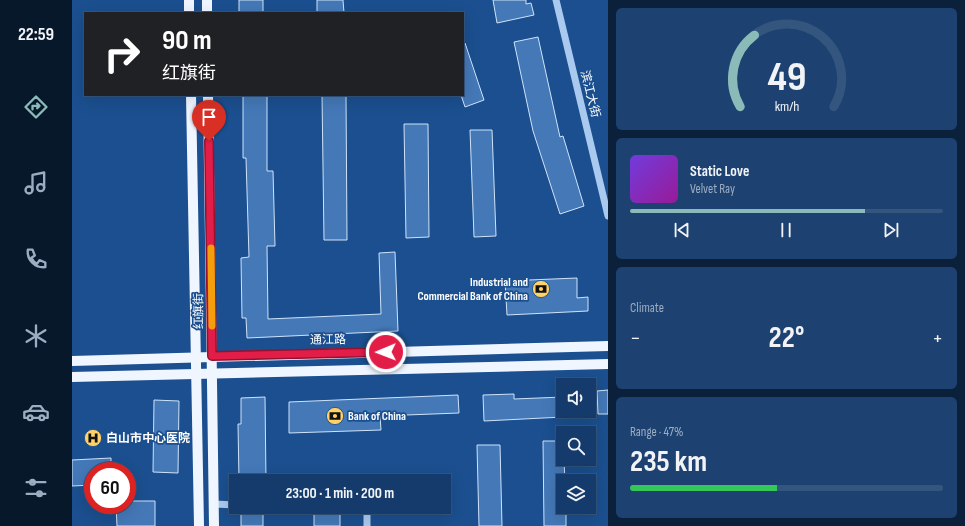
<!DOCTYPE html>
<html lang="en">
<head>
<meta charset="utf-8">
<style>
  :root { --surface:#143b6b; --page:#1d4271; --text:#f1f3f6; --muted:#9dadc1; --line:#33557e; --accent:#8bbbb9 }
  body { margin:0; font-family:"Sofia Sans Condensed","Noto Sans SC",sans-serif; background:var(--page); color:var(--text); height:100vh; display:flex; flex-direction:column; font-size:15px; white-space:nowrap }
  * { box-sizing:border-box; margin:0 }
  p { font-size:13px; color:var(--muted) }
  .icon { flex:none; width:22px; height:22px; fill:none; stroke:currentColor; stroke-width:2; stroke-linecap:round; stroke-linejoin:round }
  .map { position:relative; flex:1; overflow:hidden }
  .side { display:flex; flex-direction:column; gap:8px; padding:8px; background:#0b203b; width:357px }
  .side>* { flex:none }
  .guide { position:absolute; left:12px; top:12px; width:380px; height:84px; border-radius:0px; box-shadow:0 4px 16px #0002,0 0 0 1px var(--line); background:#202124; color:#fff; overflow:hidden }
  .controls { position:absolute; left:484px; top:378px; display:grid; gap:8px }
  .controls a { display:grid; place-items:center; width:40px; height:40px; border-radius:0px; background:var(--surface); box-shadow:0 4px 16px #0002,0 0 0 1px var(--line); font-size:20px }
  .speed { position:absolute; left:12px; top:462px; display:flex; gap:8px; font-size:20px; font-weight:700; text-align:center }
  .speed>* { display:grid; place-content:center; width:52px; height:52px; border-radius:50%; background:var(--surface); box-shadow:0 4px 16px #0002,0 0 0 1px var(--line); line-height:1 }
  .speed .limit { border:6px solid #d22; background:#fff; color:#111 }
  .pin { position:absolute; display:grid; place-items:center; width:34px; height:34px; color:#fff; margin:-41px -17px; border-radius:50% 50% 50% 0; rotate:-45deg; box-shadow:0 0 4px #0007 }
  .pin .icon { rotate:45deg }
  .me { position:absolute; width:44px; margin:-22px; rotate:269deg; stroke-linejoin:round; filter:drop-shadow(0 0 3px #0008) }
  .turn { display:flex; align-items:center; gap:14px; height:84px; padding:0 12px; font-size:18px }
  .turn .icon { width:52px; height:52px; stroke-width:2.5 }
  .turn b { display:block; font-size:28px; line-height:34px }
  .big { font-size:30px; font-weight:700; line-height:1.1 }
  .side .tile { flex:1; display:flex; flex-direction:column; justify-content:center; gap:6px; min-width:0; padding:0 14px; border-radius:6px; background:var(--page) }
  .side .dial { align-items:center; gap:0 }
  .dial svg { height:104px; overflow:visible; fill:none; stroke:var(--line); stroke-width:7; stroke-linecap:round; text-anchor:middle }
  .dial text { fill:var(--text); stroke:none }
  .song { display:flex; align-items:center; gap:12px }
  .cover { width:48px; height:48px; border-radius:6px; background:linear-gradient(135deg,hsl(260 70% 55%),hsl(300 70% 35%)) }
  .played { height:4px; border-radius:2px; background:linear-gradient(90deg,var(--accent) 75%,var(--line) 75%) }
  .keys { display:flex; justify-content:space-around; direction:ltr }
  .heat { display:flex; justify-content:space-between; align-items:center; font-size:22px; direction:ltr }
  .charge { height:6px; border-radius:3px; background:linear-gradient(90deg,#34c759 47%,var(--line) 0) }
  .trip { position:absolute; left:157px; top:474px; width:222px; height:40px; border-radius:0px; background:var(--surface); box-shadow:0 4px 16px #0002,0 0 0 1px var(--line); font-weight:700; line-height:40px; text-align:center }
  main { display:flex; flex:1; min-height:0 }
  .dock { display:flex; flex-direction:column; width:72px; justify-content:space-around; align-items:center; background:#08182b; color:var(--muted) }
  .dock .icon { width:28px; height:28px }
  .dock .active { color:var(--accent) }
  .dock b { font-size:18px; color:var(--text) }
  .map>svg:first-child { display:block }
  .building { fill:#4478b7; stroke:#cfe3fa }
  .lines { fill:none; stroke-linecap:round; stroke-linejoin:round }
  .minor { stroke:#a9c9ee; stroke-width:7 }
  .major { stroke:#f0f6ff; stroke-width:10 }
  .route-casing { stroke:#92132f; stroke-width:10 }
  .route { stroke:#e11d48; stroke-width:7 }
  .slow { stroke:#f59e0b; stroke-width:7 }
  .labels { text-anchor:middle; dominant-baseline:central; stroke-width:3.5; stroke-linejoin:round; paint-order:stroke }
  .street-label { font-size:12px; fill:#fff; stroke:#1b4f8f }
  .poi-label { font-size:12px; font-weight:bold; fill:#fff; stroke:#1b4f8f; text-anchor:start }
</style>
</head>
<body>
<main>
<nav class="dock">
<b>22:59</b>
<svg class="icon active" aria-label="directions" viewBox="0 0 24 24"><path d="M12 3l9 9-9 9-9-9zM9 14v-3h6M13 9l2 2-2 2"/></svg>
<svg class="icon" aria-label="music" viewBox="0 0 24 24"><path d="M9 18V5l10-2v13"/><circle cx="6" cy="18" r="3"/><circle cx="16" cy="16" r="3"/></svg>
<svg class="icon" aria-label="phone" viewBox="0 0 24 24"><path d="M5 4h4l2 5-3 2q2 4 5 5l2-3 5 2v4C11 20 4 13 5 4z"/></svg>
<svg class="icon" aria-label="climate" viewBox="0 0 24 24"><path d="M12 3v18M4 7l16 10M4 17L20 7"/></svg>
<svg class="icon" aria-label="car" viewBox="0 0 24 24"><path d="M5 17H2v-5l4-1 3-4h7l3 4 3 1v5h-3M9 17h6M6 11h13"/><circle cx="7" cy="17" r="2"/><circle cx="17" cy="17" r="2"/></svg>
<svg class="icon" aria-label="filters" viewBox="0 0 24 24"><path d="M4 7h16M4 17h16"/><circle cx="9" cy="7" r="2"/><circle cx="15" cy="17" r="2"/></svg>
</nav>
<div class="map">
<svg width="536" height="526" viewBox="0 0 536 526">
  <rect width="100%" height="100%" fill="#1b4f8f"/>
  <g class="building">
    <rect x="167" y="0" width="24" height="13"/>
    <path d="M 245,0 L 271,0 L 272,13 L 245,13 Z"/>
    <path d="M 421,0 L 454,0 L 454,4 L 459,3 L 462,15 L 425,23 Z"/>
    <path d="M 466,37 L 488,137 L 491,136 L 512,206 L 488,214 L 461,131 L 442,42 Z"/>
    <path d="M 393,43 L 412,100 L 393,107 L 389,95 L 391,95 L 391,44 Z"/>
    <path d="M 171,95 L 195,95 L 195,171 L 201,171 L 203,246 L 195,246 L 196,319 L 309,314 L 307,253 L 323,252 L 326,331 L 175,338 L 174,318 L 170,318 L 169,258 L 177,257 L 174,158 L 171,158 Z"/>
    <path d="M 250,95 L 274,95 L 275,240 L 252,240 Z"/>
    <path d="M 332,124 L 356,124 L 357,237 L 334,238 Z"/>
    <path d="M 398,130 L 420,130 L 424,236 L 402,237 Z"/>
    <path d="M 505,278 L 505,298 L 516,297 L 516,311 L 435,315 L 433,281 Z"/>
    <path d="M 536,390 L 536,414 L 526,414 L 525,391 Z"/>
    <path d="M 442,394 L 442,399 L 491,397 L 491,417 L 412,421 L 411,395 Z"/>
    <path d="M 386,395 L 387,413 L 308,416 L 309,430 L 217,433 L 217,402 Z"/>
    <path d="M 193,397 L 194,481 L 167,481 L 166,424 L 169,424 L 169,398 Z"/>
    <path d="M 82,400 L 107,401 L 106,473 L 81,472 Z"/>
    <path d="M 471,441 L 491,441 L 493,481 L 491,481 L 491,507 L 494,507 L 494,526 L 472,526 Z"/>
    <path d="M 405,445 L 428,445 L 430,526 L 407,526 Z"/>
    <path d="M 39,458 L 39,471 L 21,471 L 21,485 L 0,486 L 0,460 Z"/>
    <path d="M 55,501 L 83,501 L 83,526 L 45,526 L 44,505 L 55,505 Z"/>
    <rect x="169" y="514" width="22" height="12"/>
    <rect x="242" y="514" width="26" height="12"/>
  </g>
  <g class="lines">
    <g class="minor">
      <path d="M 484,0 L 536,216"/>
      <path d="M 142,504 L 164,505"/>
      <path d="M 257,507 L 295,508 L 295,526"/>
    </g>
    <g class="major">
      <path d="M 117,0 L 117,13"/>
      <path d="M 135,0 L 135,13"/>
      <path d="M 119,95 L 127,526"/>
      <path d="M 136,95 L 142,526"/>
      <path d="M 0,361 L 536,346"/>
      <path d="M 0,377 L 536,364"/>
    </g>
  </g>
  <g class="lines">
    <defs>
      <path id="route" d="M 137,141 L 140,356 L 314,352"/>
    </defs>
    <use href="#route" class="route-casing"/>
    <use href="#route" class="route"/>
    <path class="slow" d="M 139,248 L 140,326"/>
  </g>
  <defs>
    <symbol id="bank-disc" viewBox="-11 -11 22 22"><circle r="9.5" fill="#ffd166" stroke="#1b4f8f"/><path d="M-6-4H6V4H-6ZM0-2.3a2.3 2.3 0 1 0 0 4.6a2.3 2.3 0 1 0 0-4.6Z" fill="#111"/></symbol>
    <symbol id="hospital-disc" viewBox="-11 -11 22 22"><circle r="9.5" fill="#ffd166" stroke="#1b4f8f"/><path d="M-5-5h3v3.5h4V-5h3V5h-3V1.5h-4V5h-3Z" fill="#111"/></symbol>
  </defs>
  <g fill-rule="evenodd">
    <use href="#bank-disc" x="459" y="279" width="20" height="20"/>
    <use href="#bank-disc" x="253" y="406" width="20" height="20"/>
    <use href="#hospital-disc" x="11" y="428" width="20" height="20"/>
  </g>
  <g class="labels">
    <g class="street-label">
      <text transform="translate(518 94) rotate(76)">滨江大街</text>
      <text transform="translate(127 311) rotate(-91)">红旗街</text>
      <text transform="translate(256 340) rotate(-1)">通江路</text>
    </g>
    <g class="poi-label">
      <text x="456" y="282" text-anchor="end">Industrial and<tspan x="456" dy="14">Commercial Bank of China</tspan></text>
      <text x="276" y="416">Bank of China</text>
      <text x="34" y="438">白山市中心医院</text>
    </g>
  </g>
</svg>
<div class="controls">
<a><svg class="icon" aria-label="sound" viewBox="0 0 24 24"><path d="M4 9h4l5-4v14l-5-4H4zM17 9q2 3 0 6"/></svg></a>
<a><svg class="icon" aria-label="search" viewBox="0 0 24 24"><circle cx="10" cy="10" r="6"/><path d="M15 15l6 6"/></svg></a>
<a><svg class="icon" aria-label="layers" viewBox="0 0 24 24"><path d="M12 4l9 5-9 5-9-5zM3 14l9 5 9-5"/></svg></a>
</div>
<div class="speed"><div class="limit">60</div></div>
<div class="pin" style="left:137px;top:141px;background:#d93025"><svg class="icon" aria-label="arrive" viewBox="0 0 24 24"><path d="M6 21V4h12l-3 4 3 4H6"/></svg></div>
<svg class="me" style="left:314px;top:352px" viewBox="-20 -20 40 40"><circle r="17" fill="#e11d48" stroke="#fff" stroke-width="3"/><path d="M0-11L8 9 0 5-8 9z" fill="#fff"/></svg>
<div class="trip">23:00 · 1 min · 200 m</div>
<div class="guide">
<div class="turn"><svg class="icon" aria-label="right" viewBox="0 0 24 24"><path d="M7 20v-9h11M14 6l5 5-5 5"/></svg><div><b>90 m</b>红旗街</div></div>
</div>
</div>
<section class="side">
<div class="tile dial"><svg viewBox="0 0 100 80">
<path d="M14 69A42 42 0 1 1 86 69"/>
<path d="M14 69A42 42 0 0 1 25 14" stroke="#8bbbb9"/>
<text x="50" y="56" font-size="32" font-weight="700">49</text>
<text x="50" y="72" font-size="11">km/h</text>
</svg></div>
<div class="tile">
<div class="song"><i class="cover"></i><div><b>Static Love</b><p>Velvet Ray</p></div></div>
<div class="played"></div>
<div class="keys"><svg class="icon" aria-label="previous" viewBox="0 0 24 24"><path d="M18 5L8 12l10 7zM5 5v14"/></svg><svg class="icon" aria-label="pause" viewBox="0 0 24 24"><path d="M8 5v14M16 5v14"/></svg><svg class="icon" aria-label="next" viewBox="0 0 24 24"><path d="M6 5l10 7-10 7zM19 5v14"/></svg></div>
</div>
<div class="tile"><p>Climate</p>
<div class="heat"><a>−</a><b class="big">22°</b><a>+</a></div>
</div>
<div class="tile"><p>Range · 47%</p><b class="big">235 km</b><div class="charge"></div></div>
</section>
</main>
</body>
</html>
